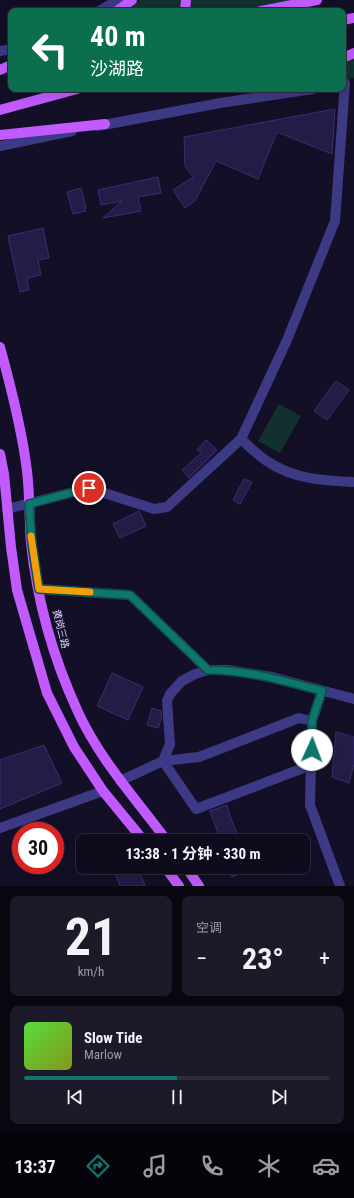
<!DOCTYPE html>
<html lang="zh">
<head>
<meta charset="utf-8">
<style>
  :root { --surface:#0e0b1c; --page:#1c1929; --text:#f1f3f6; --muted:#9b9ba3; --line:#2e2b3b; --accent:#0f766e }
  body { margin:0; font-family:"Roboto Condensed","Noto Sans SC",sans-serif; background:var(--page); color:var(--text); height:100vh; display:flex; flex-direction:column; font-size:15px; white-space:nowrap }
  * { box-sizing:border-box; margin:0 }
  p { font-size:13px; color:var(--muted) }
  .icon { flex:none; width:22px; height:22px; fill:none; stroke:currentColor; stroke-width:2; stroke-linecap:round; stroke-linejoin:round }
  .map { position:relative; height:886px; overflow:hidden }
  .drawer { display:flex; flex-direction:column; gap:10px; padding:10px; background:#08060f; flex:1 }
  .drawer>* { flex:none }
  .top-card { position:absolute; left:8px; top:8px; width:338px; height:84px; border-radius:8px; box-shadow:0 4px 16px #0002,0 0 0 1px var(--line); background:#0b6e4f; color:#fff; overflow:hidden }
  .speed { position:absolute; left:12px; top:822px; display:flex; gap:8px; font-size:20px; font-weight:700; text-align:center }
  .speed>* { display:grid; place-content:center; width:52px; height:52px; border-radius:50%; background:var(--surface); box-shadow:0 4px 16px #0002,0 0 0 1px var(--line); line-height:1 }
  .speed .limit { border:6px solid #d22; background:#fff; color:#111 }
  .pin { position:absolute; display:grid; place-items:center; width:34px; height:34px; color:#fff; margin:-17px; border:2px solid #fff; border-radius:50%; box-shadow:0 1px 4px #0007 }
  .me { position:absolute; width:44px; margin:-22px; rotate:2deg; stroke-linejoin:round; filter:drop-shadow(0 0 3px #0008) }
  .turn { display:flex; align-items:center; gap:14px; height:84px; padding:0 16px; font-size:18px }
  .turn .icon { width:52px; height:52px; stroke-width:2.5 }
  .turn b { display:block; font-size:28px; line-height:34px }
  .big { font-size:30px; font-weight:700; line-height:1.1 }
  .drawer .card { flex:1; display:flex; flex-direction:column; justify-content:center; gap:6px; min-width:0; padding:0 14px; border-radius:8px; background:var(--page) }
  .drawer .dial { align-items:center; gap:0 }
  .dial b { font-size:52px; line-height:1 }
  .song { display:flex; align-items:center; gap:12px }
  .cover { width:48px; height:48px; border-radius:6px; background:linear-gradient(135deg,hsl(110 70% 55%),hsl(70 70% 35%)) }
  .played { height:4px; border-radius:2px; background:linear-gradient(90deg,var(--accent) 50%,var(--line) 50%) }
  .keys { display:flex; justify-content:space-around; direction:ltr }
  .heat { display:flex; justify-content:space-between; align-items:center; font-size:22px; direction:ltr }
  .drawer .tiles { flex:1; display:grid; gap:10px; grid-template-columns:1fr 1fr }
  .card:last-child { grid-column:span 2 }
  .trip { position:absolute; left:76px; top:834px; width:234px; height:40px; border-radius:8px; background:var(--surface); box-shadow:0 4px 16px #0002,0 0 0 1px var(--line); font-weight:700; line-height:40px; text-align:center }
  .tab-bar { display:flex; height:64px; justify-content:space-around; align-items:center; background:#06040b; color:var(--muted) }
  .tab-bar .icon { width:28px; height:28px }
  .tab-bar .active { color:var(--accent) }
  .tab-bar b { font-size:18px; color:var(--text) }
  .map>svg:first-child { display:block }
  .green { fill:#12302f }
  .building { fill:#241b47; stroke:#3b2d73 }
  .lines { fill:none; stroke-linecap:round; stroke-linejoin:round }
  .minor { stroke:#3d3a85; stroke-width:10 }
  .major { stroke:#c25bff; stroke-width:10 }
  .route-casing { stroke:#0a4d48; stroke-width:10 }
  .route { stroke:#0f766e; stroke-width:7 }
  .slow { stroke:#f59e0b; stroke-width:7 }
  .labels { text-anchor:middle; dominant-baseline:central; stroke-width:4; stroke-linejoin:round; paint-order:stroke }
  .street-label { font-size:10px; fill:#d9d4ff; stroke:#130f26 }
</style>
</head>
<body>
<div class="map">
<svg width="354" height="886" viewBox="0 0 354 886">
  <rect width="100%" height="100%" fill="#130f26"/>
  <g class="green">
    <path d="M 139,0 L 301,0 L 249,11 L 125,11 Z"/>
    <path d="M 354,58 L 354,78 L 343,80 L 343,64 Z"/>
    <path d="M 279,404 L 301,416 L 280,453 L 258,441 Z"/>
  </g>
  <g class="building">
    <path d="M 335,109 L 332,154 L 277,132 L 258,179 L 216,161 L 195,201 L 185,208 L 173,190 L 193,177 L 185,166 L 184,137 Z"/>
    <path d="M 158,177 L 161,193 L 138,197 L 141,211 L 103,218 L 122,201 L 101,205 L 98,190 Z"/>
    <path d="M 81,188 L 86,208 L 84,209 L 86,211 L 73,214 L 67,192 Z"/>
    <path d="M 43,228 L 49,258 L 38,260 L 41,275 L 27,278 L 29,290 L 20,292 L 8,236 Z"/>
    <path d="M 336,381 L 349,390 L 327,420 L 314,411 Z"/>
    <path d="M 206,440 L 217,450 L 189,478 L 182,470 L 201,453 L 197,450 Z"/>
    <path d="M 244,479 L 252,482 L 240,504 L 233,500 Z"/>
    <path d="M 139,511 L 146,526 L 120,538 L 113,524 Z"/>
    <path d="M 112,673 L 143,687 L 128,720 L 97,706 Z"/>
    <path d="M 152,708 L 161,711 L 162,717 L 158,728 L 147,725 Z"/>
    <path d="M 336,732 L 354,737 L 354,764 L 349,783 L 332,777 Z"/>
    <path d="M 44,745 L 62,783 L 0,809 L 0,760 Z"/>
    <path d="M 227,805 L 230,816 L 240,841 L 221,841 L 210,811 Z"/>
    <path d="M 113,867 L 138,867 L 145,886 L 120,886 Z"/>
    <path d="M 228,867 L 255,867 L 232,877 Z"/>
  </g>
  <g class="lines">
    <g class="minor">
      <path d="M 99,11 L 118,0"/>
      <path d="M 0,51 L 11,49"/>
      <path d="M 98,126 L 220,103 L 313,89"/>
      <path d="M 0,146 L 72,131"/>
      <path d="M 241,439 C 250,447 259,457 270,463 C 294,479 326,481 354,482"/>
      <path d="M 7,509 L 89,488 L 154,509 L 167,507 L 241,439 L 287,340 L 335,221 L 345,83"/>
      <path d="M 39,589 L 130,595 L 208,670"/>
      <path d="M 322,691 L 312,721 L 310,805 L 340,886"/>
      <path d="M 311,765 L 196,809 L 163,761 L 199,757 L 299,718 L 312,721"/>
      <path d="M 120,781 L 163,761 L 170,744 L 167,701 L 170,694 L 182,681 L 195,674 L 208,670 L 228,670 L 272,677 L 354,699"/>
      <path d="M 0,828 L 103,791"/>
    </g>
    <g class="major">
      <path d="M 117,11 L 132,0"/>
      <path d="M 185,11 L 186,0"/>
      <path d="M 261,11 L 317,0"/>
      <path d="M 343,20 L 354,18"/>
      <path d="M 343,58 L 354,53"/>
      <path d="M 0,70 L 11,65"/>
      <path d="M 0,110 L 77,89"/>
      <path d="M 0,135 L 105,124"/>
      <path d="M 0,347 C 11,387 22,429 27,471 C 30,495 29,519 31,543 C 37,600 54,660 78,712 C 100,760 136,799 167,841"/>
      <path d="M 0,454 L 4,474 L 11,547 L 17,590 L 47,693 L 74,747 L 103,791 L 144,841"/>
      <path d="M 165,867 L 179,886"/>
      <path d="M 186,867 L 199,886"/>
    </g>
  </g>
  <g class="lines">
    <defs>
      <path id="route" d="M 89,488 L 29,504 L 32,544 L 39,589 L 130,595 L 208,670 C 248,670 285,681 322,691 L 312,721 L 312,750"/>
    </defs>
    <use href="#route" class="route-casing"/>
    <use href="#route" class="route"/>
    <path class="slow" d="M 31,536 L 39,589 L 90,592"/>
  </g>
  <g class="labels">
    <g class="street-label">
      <text transform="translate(61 629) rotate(76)">黄岗三路</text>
    </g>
  </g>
</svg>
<div class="speed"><div class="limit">30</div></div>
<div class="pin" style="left:89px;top:488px;background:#d93025"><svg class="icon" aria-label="arrive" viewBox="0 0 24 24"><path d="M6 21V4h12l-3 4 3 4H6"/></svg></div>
<svg class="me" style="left:312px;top:750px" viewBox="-20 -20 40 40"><circle r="19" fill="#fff"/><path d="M0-13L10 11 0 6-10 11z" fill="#0f766e"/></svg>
<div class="trip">13:38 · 1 分钟 · 330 m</div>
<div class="top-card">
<div class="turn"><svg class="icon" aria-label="left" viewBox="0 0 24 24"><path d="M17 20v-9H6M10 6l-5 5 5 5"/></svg><div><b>40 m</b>沙湖路</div></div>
</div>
</div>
<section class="drawer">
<div class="tiles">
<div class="card dial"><b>21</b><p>km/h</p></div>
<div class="card"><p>空调</p>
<div class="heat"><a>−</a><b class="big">23°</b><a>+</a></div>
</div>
<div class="card">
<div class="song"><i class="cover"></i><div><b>Slow Tide</b><p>Marlow</p></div></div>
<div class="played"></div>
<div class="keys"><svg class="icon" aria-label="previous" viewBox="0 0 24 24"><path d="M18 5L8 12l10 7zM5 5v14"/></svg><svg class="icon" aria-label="pause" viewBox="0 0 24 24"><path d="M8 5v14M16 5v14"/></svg><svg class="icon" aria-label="next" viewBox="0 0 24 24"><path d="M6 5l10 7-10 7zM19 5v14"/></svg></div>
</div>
</div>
</section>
<nav class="tab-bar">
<b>13:37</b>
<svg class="icon active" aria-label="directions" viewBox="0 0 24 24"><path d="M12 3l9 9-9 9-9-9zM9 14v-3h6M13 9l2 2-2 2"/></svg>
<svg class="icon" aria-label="music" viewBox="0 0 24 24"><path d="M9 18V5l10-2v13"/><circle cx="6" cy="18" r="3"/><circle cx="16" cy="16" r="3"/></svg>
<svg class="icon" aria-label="phone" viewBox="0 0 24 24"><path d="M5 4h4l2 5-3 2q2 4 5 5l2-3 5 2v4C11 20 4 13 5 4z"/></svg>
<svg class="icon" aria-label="climate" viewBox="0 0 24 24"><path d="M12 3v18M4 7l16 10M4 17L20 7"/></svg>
<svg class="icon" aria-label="car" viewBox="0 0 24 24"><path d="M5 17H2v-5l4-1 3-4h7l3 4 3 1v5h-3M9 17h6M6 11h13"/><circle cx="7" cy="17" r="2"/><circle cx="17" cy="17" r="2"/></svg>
</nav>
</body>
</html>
